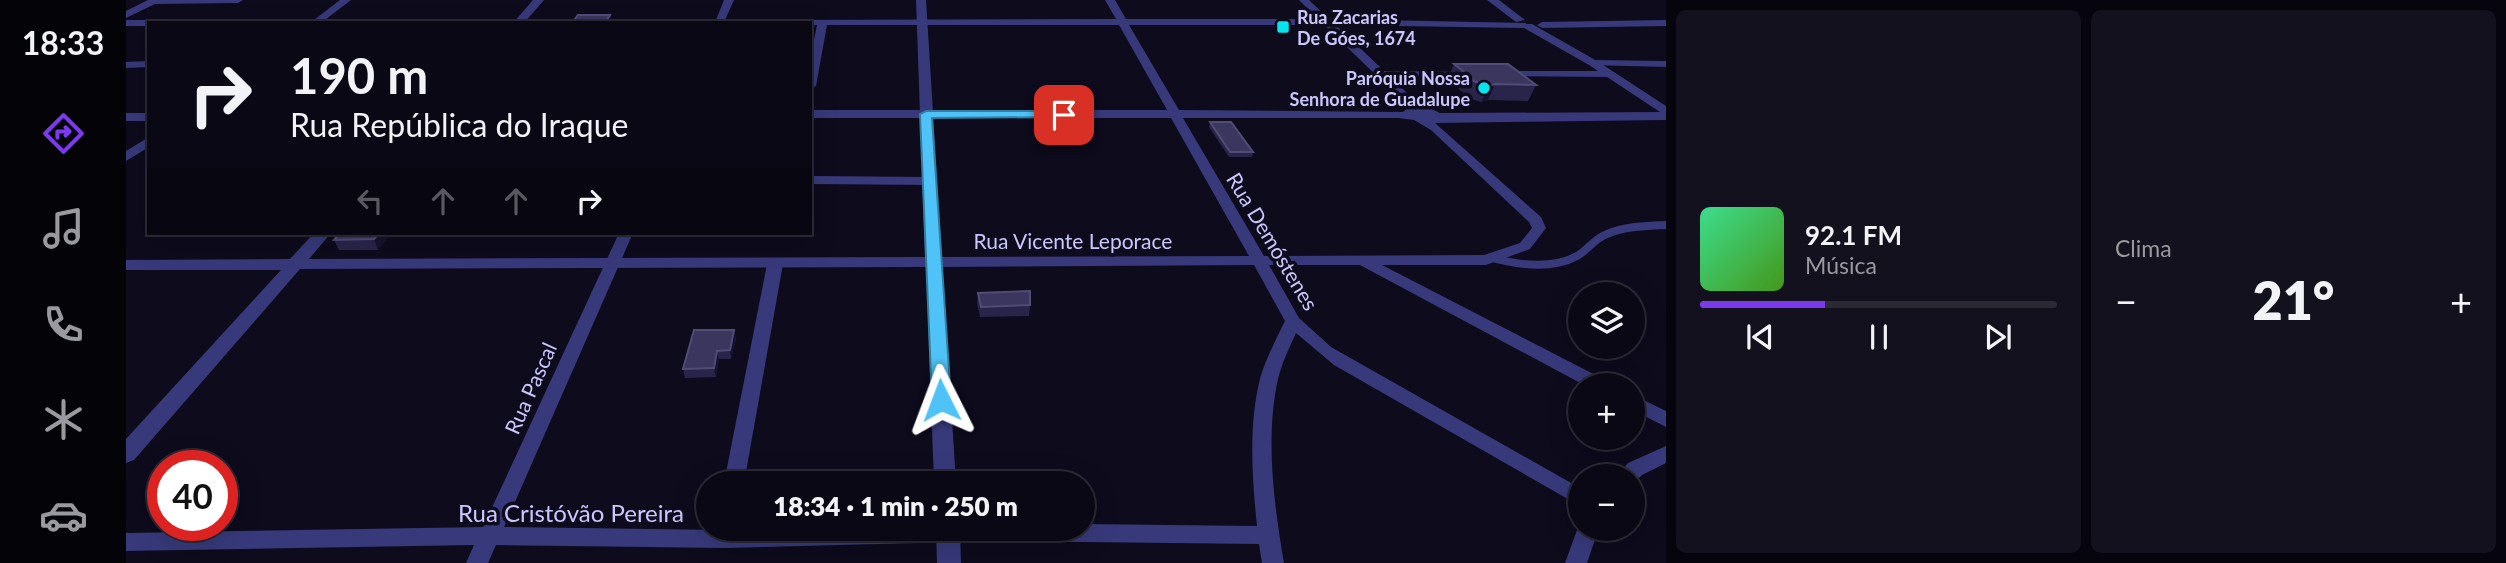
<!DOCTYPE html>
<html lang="pt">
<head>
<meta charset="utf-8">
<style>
  :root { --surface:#0a0815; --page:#13111e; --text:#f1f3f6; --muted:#999aa0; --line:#2a2934; --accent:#7c3aed }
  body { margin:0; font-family:Lato,sans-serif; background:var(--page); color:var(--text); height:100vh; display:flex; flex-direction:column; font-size:26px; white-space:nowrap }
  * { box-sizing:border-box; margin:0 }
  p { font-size:23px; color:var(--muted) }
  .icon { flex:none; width:38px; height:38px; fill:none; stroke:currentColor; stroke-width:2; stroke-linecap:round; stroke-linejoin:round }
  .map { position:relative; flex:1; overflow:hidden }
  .drawer { display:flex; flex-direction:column; gap:10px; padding:10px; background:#06040c; width:840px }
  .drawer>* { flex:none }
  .hud { position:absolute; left:21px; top:21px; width:665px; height:214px; border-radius:0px; box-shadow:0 7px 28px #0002,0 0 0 2px var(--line); background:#0a0815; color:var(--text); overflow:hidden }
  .buttons { position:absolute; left:1442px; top:282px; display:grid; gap:14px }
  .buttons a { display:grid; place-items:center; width:77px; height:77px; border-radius:50%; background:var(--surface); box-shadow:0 7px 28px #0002,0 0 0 2px var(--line); font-size:35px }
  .speed { position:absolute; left:21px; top:450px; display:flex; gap:14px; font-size:35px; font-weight:700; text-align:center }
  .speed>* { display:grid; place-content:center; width:91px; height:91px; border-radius:50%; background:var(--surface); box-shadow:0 7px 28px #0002,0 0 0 2px var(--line); line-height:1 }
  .speed .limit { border:10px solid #d22; background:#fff; color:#111 }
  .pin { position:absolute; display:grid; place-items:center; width:60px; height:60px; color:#fff; margin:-30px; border-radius:14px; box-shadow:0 4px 10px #0006 }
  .me { position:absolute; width:77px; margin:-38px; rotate:357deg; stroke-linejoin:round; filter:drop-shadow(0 0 5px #0008) }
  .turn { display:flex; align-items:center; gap:24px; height:147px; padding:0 28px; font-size:32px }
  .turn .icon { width:91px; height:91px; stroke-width:2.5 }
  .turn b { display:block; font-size:49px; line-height:60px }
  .lanes { display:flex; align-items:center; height:66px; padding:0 28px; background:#0003; justify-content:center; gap:35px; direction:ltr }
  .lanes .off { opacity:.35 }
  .big { font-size:52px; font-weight:800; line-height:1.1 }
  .drawer .widget { flex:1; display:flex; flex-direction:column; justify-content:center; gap:10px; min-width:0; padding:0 24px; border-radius:10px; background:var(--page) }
  .song { display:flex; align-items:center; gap:21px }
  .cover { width:84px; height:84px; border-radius:10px; background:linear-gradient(135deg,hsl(150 70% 55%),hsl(100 70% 35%)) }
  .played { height:7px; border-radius:4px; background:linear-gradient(90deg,var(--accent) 35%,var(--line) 35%) }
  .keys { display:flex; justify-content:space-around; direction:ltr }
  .heat { display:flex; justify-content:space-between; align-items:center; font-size:38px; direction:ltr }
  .drawer .tiles { flex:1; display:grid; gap:10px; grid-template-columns:repeat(2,1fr) }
  .trip { position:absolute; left:570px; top:471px; width:399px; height:70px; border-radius:35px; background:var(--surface); box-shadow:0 7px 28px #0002,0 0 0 2px var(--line); font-weight:800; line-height:70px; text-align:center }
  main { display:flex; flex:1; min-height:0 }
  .dock { display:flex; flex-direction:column; width:126px; justify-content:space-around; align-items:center; background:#040308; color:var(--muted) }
  .dock .icon { width:49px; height:49px }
  .dock .on { color:var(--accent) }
  .dock b { font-size:32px; color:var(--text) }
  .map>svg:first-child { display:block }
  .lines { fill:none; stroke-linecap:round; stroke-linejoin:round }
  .service { stroke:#37397a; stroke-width:8 }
  .minor { fill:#37397a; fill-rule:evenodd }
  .tertiary { fill:#37397a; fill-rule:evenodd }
  .wall { fill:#29244a }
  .shaded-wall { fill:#17132f }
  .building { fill:#3a365d; stroke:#514c76; stroke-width:2 }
  .route { fill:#4fc3f7; stroke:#337fa1; stroke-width:2 }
  .poi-dot { fill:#05e3ec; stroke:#0d0b1c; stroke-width:2.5 }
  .labels { text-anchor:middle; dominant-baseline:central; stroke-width:7; stroke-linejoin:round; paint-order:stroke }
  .far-poi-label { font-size:18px; font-weight:bold; fill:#cac7fe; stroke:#0d0b1c; text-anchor:start }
  .street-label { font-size:21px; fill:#cac7fe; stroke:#0d0b1c }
  .near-street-label { font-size:24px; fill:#cac7fe; stroke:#0d0b1c }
</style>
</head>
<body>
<main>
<nav class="dock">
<b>18:33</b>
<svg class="icon on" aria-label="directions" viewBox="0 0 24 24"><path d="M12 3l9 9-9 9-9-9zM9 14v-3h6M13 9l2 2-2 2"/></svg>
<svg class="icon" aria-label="music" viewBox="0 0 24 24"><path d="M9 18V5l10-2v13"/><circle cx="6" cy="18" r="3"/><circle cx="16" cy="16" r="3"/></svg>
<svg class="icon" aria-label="phone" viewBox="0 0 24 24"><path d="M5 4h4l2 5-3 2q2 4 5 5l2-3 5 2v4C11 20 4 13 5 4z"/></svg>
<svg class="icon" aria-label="climate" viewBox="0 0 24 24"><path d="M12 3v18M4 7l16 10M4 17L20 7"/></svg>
<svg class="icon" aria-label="car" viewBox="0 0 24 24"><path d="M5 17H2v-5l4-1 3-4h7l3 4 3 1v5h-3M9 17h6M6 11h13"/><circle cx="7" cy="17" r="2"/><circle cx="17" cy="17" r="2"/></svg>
</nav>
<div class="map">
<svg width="1540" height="563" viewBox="0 0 1540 563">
  <rect width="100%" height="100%" fill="#0d0b1c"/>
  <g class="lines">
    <path class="service" d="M 1366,258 C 1393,265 1426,270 1451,256 C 1462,250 1469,238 1481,234 C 1500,226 1520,226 1540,225"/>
    <g class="minor">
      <path d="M 22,0 L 117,0 L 112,3 L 29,4 L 0,18 L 0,11 Z"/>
      <path d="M 214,0 L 225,0 L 195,23 L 184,23 Z"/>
      <path d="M 598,0 L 608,0 L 599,20 L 990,19 L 979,0 L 989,0 L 1000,19 L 1192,19 L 1173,0 L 1183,0 L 1203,19 L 1400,23 L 1400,27 L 1397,28 L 1210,25 L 1258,71 L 1348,72 L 1348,76 L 1344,77 L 1265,77 L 1290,102 L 1314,113 L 1540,112 L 1540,120 L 1309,123 L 1415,217 L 1420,228 L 1404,249 L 1360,265 L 1256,265 L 1479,380 L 1482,385 L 1458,385 L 1234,265 L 1143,265 L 1173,318 L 1205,347 L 1454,488 L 1454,506 L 1208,365 L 1170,333 C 1163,348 1156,363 1152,379 C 1139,437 1148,505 1158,563 L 1136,563 L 1133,544 L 868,541 L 598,548 L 370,545 L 362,563 L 340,563 L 348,545 L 0,551 L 0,533 L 357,527 L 493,233 L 507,233 L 378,527 L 598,530 L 957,528 L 957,524 L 1131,526 C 1126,478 1122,422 1135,375 C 1141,357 1150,339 1159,321 L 1128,265 L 809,267 L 801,262 L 809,257 L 1123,256 L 1045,118 L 684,118 L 684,110 L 1041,110 L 993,25 L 701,25 L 690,86 L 684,89 L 684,59 L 691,25 L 684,25 L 684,23 L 296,23 L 301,20 L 590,20 ZM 1003,25 L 1198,25 L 1283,107 L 1277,112 L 1053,110 ZM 1057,118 L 1272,118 L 1288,120 L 1305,130 L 1403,222 L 1406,228 L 1394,243 L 1358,255 L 1138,256 Z"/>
      <path d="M 0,20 L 23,20 L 28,23 L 23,23 L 23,26 L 0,26 Z"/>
      <path d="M 1540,20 L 1540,26 L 1416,28 L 1411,25 L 1416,22 Z"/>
      <path d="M 1467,60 L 1540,61 L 1540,67 L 1463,65 L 1463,61 Z"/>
      <path d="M 23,61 L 23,67 L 0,68 L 0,62 Z"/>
      <path d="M 1377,71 L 1483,71 L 1488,74 L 1483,77 L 1373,76 L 1373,72 Z"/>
      <rect x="0" y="113" width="23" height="8"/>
      <path d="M 23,137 L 23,147 L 0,161 L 0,151 Z"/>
      <path d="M 684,176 L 804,177 L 811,181 L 804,185 L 684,184 Z"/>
      <path d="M 649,259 L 657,264 L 618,483 L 598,483 L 641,264 Z"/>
      <path d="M 1507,395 L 1540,411 L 1540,427 L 1507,410 Z"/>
      <path d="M 1540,446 L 1540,463 L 1516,475 L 1507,483 L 1507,476 L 1492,476 L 1502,463 Z"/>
      <path d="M 1454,522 L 1454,528 L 1473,528 L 1461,563 L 1439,563 Z"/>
    </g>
    <g class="tertiary">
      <path d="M 407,0 L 418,0 L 398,23 L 387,23 Z"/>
      <path d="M 790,0 L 800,0 L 830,483 L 808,483 L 800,267 L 174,269 L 8,460 L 0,463 L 0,439 L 155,270 L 0,270 L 0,260 L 164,259 L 188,233 L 205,233 L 183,259 L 799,257 Z"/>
      <path d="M 1361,0 L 1373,0 L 1399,20 L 1390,22 Z"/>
      <path d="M 1398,24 L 1406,24 L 1471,61 L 1540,106 L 1540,116 L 1463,65 L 1398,28 Z"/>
      <path d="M 810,528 L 834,528 L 835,563 L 811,563 Z"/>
    </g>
  </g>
  <g class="wall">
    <path d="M 1328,64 L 1410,85 L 1402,101 L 1362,100 L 1355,102 L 1339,97 L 1339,94 L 1321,80 Z"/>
    <path d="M 1084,122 L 1127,152 L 1126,157 L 1103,157 L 1083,127 Z"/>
    <path d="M 265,233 L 252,250 L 213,250 L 208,240 Z"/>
    <path d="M 852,293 L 904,305 L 903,316 L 854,317 L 851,303 Z"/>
    <path d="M 608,330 L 610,339 L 605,359 L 593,359 L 590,377 L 559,378 L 557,369 Z"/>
  </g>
  <g class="shaded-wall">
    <path d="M 484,15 L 486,23 L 479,23 Z"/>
    <path d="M 1369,84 L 1362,100 L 1355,102 L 1363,86 Z"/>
    <path d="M 253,233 L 265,233 L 252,250 L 248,239 Z"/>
    <path d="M 608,330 L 610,339 L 605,359 L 604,350 Z"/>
    <path d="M 591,351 L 593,359 L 590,377 L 588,368 Z"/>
  </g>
  <g class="building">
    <path d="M 452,15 L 484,15 L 479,23 L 446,23 Z"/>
    <path d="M 1328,64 L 1382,64 L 1410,85 L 1369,84 L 1363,86 L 1347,81 L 1346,78 Z"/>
    <path d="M 1084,122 L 1105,122 L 1127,152 L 1104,152 Z"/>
    <path d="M 214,233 L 253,233 L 248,239 L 208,240 Z"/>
    <path d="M 904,291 L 904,305 L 855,307 L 852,293 Z"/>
    <path d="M 568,330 L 608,330 L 604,350 L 591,351 L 588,368 L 557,369 Z"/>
  </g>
  <path class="route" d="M 938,111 L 943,112 L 943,117 L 806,118 L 825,400 L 822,405 L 809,405 L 806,400 L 794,114 L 800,111 Z"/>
  <g class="poi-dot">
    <rect x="1150" y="20" width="14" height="14" rx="3.5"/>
    <circle cx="1358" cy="88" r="7"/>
  </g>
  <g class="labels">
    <g class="far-poi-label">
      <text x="1171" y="17">Rua Zacarias<tspan x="1171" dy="21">De Góes, 1674</tspan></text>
      <text x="1344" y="78" text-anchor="end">Paróquia Nossa<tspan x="1344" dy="21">Senhora de Guadalupe</tspan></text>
    </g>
    <g class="street-label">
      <text x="947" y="240">Rua Vicente Leporace</text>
      <text transform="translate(1147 241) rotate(59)">Rua Demóstenes</text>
      <text transform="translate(404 388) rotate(-66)">Rua Pascal</text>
    </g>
    <g class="near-street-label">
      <text x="445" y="512">Rua Cristóvão Pereira</text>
    </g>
  </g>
</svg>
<div class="buttons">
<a><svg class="icon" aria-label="layers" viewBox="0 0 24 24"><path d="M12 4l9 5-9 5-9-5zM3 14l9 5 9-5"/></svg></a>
<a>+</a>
<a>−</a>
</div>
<div class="speed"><div class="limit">40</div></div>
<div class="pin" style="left:938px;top:115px;background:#d93025"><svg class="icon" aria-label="arrive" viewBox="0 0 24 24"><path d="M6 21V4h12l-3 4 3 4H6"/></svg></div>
<svg class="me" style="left:815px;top:400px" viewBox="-20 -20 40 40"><path d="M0-17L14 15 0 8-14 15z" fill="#4fc3f7" stroke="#fff" stroke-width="4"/></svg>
<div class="trip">18:34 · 1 min · 250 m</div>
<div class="hud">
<div class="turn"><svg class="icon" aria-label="right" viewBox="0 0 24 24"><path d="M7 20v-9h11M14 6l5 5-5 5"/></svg><div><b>190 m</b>Rua República do Iraque</div></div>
<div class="lanes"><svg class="icon off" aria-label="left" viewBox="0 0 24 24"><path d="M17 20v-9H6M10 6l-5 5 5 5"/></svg><svg class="icon off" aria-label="ahead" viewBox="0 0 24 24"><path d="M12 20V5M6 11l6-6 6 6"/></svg><svg class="icon off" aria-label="ahead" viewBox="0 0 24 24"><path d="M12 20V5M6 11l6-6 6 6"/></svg><svg class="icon" aria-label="right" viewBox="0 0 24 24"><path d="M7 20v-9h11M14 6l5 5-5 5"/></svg></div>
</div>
</div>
<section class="drawer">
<div class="tiles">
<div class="widget">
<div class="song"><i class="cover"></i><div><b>92.1 FM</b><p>Música</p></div></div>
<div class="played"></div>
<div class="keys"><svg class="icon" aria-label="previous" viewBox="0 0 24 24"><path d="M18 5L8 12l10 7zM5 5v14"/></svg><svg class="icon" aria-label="pause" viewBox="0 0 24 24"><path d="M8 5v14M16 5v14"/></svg><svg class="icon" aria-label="next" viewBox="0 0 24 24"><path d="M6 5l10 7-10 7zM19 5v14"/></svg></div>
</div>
<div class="widget"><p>Clima</p>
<div class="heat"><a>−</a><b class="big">21°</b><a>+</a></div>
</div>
</div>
</section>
</main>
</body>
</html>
